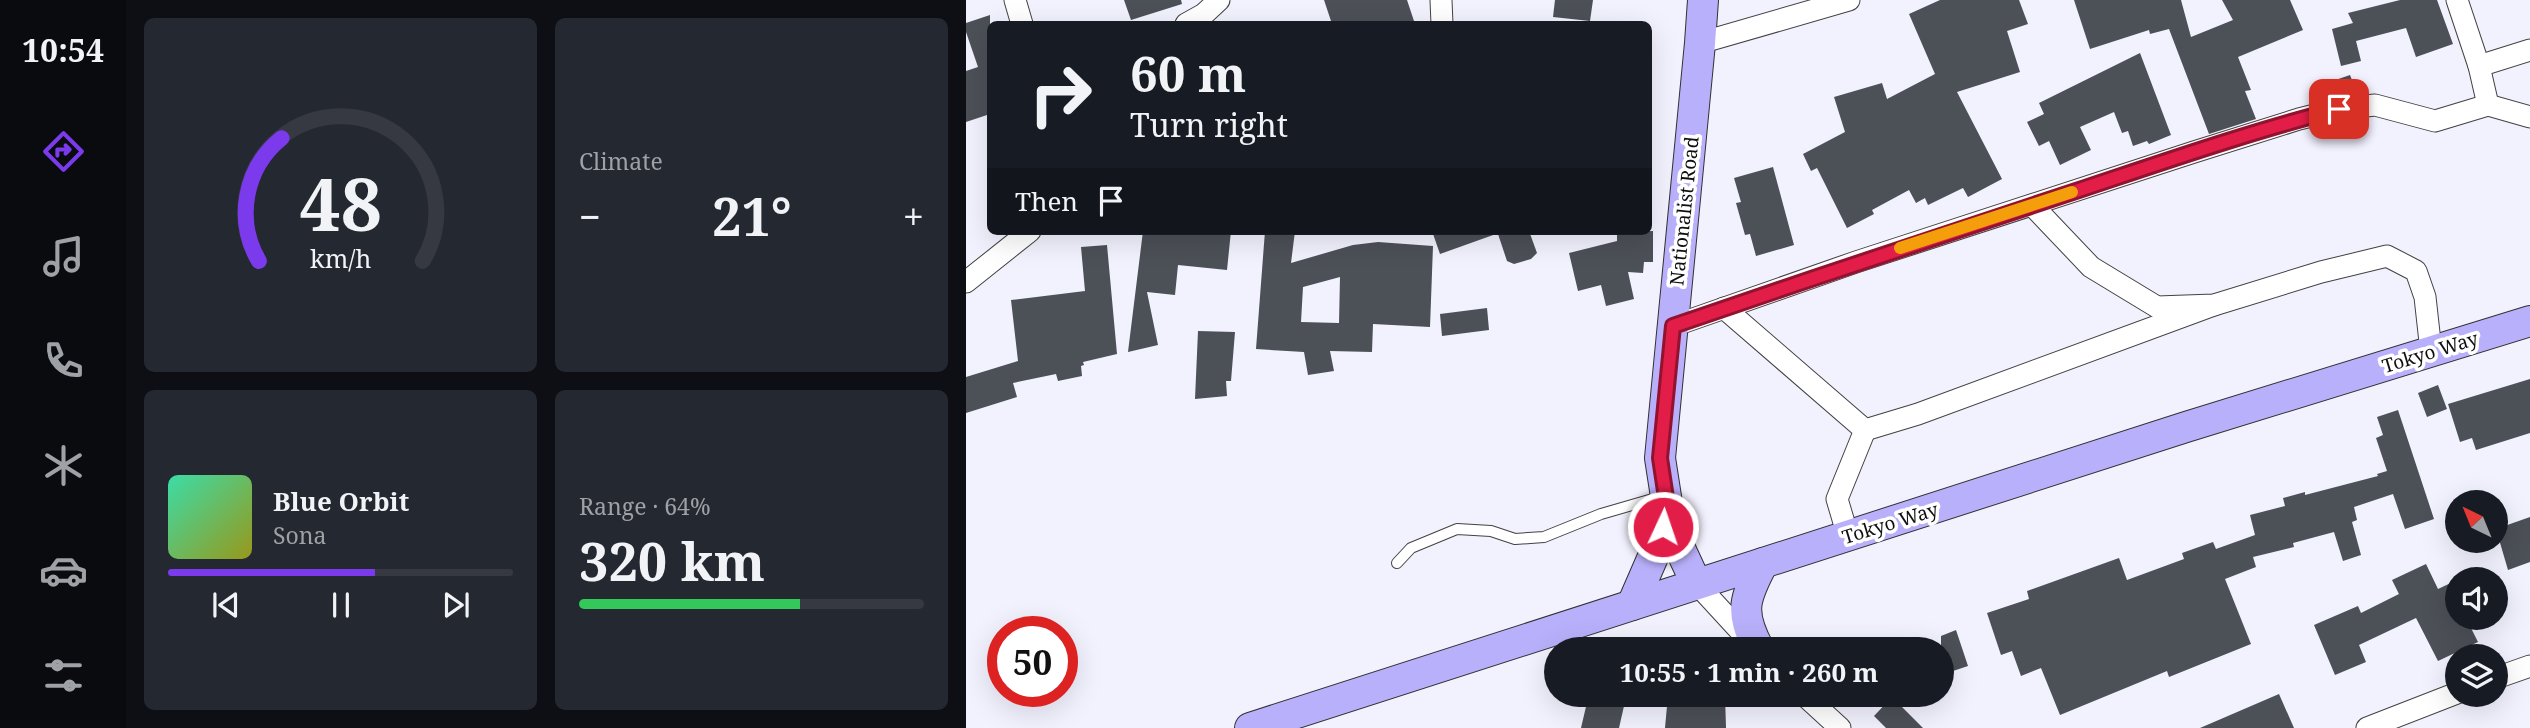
<!DOCTYPE html>
<html lang="en">
<head>
<meta charset="utf-8">
<style>
  :root { --surface:#171b24; --page:#242831; --text:#f1f3f6; --muted:#9ea1a6; --line:#363941; --accent:#7c3aed }
  body { margin:0; font-family:"Noto Serif",serif; background:var(--page); color:var(--text); height:100vh; display:flex; flex-direction:column; font-size:26px; white-space:nowrap }
  * { box-sizing:border-box; margin:0 }
  p { font-size:23px; color:var(--muted) }
  .icon { flex:none; width:38px; height:38px; fill:none; stroke:currentColor; stroke-width:2; stroke-linecap:round; stroke-linejoin:round }
  .map { position:relative; flex:1; overflow:hidden }
  .details { display:flex; flex-direction:column; gap:18px; padding:18px; background:#0d0f14; width:840px }
  .details>* { flex:none }
  .banner { position:absolute; left:21px; top:21px; width:665px; height:214px; border-radius:10px; box-shadow:0 7px 28px #0002; background:#171b24; color:var(--text); overflow:hidden }
  .needle { width:46px; rotate:317deg }
  .buttons { position:absolute; left:1479px; top:490px; display:grid; gap:14px }
  .buttons a { display:grid; place-items:center; width:63px; height:63px; border-radius:50%; background:var(--surface); box-shadow:0 7px 28px #0002; font-size:35px }
  .speed { position:absolute; left:21px; top:616px; display:flex; gap:14px; font-size:35px; font-weight:700; text-align:center }
  .speed>* { display:grid; place-content:center; width:91px; height:91px; border-radius:50%; background:var(--surface); box-shadow:0 7px 28px #0002; line-height:1 }
  .speed .limit { border:10px solid #d22; background:#fff; color:#111 }
  .pin { position:absolute; display:grid; place-items:center; width:60px; height:60px; color:#fff; margin:-30px; border-radius:14px; box-shadow:0 4px 10px #0006 }
  .me { position:absolute; width:77px; margin:-38px; rotate:3deg; stroke-linejoin:round; filter:drop-shadow(0 0 5px #0008) }
  .turn { display:flex; align-items:center; gap:24px; height:147px; padding:0 28px; font-size:32px }
  .turn .icon { width:91px; height:91px; stroke-width:2.5 }
  .turn b { display:block; font-size:49px; line-height:60px }
  .then { display:flex; align-items:center; height:66px; padding:0 28px; background:#0003; gap:14px; font-size:26px }
  .big { font-size:52px; font-weight:700; line-height:1.1 }
  .details .card { flex:1; display:flex; flex-direction:column; justify-content:center; gap:10px; min-width:0; padding:0 24px; border-radius:10px; background:var(--page) }
  .details .dial { align-items:center; gap:0 }
  .dial svg { height:182px; overflow:visible; fill:none; stroke:var(--line); stroke-width:7; stroke-linecap:round; text-anchor:middle }
  .dial text { fill:var(--text); stroke:none }
  .song { display:flex; align-items:center; gap:21px }
  .cover { width:84px; height:84px; border-radius:10px; background:linear-gradient(135deg,hsl(160 70% 55%),hsl(60 70% 35%)) }
  .played { height:7px; border-radius:4px; background:linear-gradient(90deg,var(--accent) 60%,var(--line) 60%) }
  .keys { display:flex; justify-content:space-around; direction:ltr }
  .heat { display:flex; justify-content:space-between; align-items:center; font-size:38px; direction:ltr }
  .charge { height:10px; border-radius:5px; background:linear-gradient(90deg,#34c759 64%,var(--line) 0) }
  .details .tiles { flex:1; display:grid; gap:18px; grid-template-columns:repeat(2,1fr) }
  .trip { position:absolute; left:578px; top:637px; width:410px; height:70px; border-radius:35px; background:var(--surface); box-shadow:0 7px 28px #0002; font-weight:700; line-height:70px; text-align:center }
  main { display:flex; flex:1; min-height:0 }
  .tabs { display:flex; flex-direction:column; width:126px; justify-content:space-around; align-items:center; background:#090b0e; color:var(--muted) }
  .tabs .icon { width:49px; height:49px }
  .tabs .active { color:var(--accent) }
  .tabs b { font-size:32px; color:var(--text) }
  .map>svg:first-child { display:block }
  .building { fill:#4c5057; fill-rule:evenodd }
  .lines { fill:none; stroke-linecap:round; stroke-linejoin:round }
  .lane-casing { stroke:#424242; stroke-width:12 }
  .street-casing { stroke:#424242; stroke-width:23 }
  .secondary-casing { stroke:#313131; stroke-width:32 }
  .lane { stroke:#fff; stroke-width:10 }
  .street { stroke:#fff; stroke-width:21 }
  .secondary { stroke:#b9b0fb; stroke-width:30 }
  .route-casing { stroke:#92132f; stroke-width:18 }
  .route { stroke:#e11d48; stroke-width:12 }
  .slow { stroke:#f59e0b; stroke-width:12 }
  .labels { text-anchor:middle; dominant-baseline:central; stroke-width:7; stroke-linejoin:round; paint-order:stroke }
  .street-label { font-size:19px; fill:#0f0f0f; stroke:#fff }
</style>
</head>
<body>
<main>
<nav class="tabs">
<b>10:54</b>
<svg class="icon active" aria-label="directions" viewBox="0 0 24 24"><path d="M12 3l9 9-9 9-9-9zM9 14v-3h6M13 9l2 2-2 2"/></svg>
<svg class="icon" aria-label="music" viewBox="0 0 24 24"><path d="M9 18V5l10-2v13"/><circle cx="6" cy="18" r="3"/><circle cx="16" cy="16" r="3"/></svg>
<svg class="icon" aria-label="phone" viewBox="0 0 24 24"><path d="M5 4h4l2 5-3 2q2 4 5 5l2-3 5 2v4C11 20 4 13 5 4z"/></svg>
<svg class="icon" aria-label="climate" viewBox="0 0 24 24"><path d="M12 3v18M4 7l16 10M4 17L20 7"/></svg>
<svg class="icon" aria-label="car" viewBox="0 0 24 24"><path d="M5 17H2v-5l4-1 3-4h7l3 4 3 1v5h-3M9 17h6M6 11h13"/><circle cx="7" cy="17" r="2"/><circle cx="17" cy="17" r="2"/></svg>
<svg class="icon" aria-label="filters" viewBox="0 0 24 24"><path d="M4 7h16M4 17h16"/><circle cx="9" cy="7" r="2"/><circle cx="15" cy="17" r="2"/></svg>
</nav>
<section class="details">
<div class="tiles">
<div class="card dial"><svg viewBox="0 0 100 80">
<path d="M14 69A42 42 0 1 1 86 69"/>
<path d="M14 69A42 42 0 0 1 24 15" stroke="#7c3aed"/>
<text x="50" y="56" font-size="32" font-weight="700">48</text>
<text x="50" y="72" font-size="11">km/h</text>
</svg></div>
<div class="card"><p>Climate</p>
<div class="heat"><a>−</a><b class="big">21°</b><a>+</a></div>
</div>
<div class="card">
<div class="song"><i class="cover"></i><div><b>Blue Orbit</b><p>Sona</p></div></div>
<div class="played"></div>
<div class="keys"><svg class="icon" aria-label="previous" viewBox="0 0 24 24"><path d="M18 5L8 12l10 7zM5 5v14"/></svg><svg class="icon" aria-label="pause" viewBox="0 0 24 24"><path d="M8 5v14M16 5v14"/></svg><svg class="icon" aria-label="next" viewBox="0 0 24 24"><path d="M6 5l10 7-10 7zM19 5v14"/></svg></div>
</div>
<div class="card"><p>Range · 64%</p><b class="big">320 km</b><div class="charge"></div></div>
</div>
</section>
<div class="map">
<svg width="1564" height="728" viewBox="0 0 1564 728">
  <rect width="100%" height="100%" fill="#f2f1fe"/>
  <g class="building">
    <path d="M 158,0 L 215,0 L 216,4 L 165,20 Z"/>
    <path d="M 358,0 L 441,0 L 449,24 L 366,24 Z"/>
    <path d="M 589,0 L 627,0 L 624,21 L 587,17 Z"/>
    <path d="M 974,0 L 1053,0 L 1062,24 L 1041,31 L 1054,72 L 991,92 L 1036,179 L 1002,197 L 997,188 L 962,205 L 959,198 L 950,203 L 943,190 L 906,210 L 908,214 L 881,228 L 851,168 L 845,171 L 837,154 L 879,132 L 868,97 L 916,83 L 921,99 L 969,74 L 943,14 Z"/>
    <path d="M 1108,0 L 1215,0 L 1225,37 L 1267,20 L 1256,0 L 1324,0 L 1337,30 L 1272,57 L 1285,90 L 1279,91 L 1290,119 L 1243,134 L 1203,29 L 1184,34 L 1183,30 L 1124,49 Z"/>
    <path d="M 1434,0 L 1471,0 L 1487,44 L 1450,57 L 1440,28 L 1390,41 L 1395,61 L 1375,66 L 1366,29 L 1387,23 L 1382,13 Z"/>
    <path d="M 24,15 L 24,114 L 0,122 L 0,71 L 12,67 L 0,32 L 0,23 Z"/>
    <path d="M 1174,53 L 1205,135 L 1183,144 L 1181,141 L 1167,146 L 1162,131 L 1156,133 L 1148,112 L 1114,127 L 1125,150 L 1094,165 L 1083,141 L 1073,146 L 1061,122 L 1078,114 L 1073,103 Z"/>
    <path d="M 1384,75 L 1391,93 L 1363,98 L 1358,84 Z"/>
    <path d="M 807,167 L 828,245 L 790,256 L 784,234 L 779,235 L 770,203 L 775,202 L 768,178 Z"/>
    <path d="M 177,231 L 265,231 L 261,270 L 212,265 L 209,295 L 181,292 L 192,345 L 162,352 Z"/>
    <path d="M 299,231 L 329,231 L 325,263 L 387,245 L 412,242 L 467,246 L 464,327 L 407,324 L 406,352 L 364,351 L 368,371 L 342,375 L 338,352 L 290,349 ZM 374,277 L 373,323 L 335,322 L 337,287 Z"/>
    <path d="M 466,231 L 530,231 L 530,234 L 474,254 Z"/>
    <path d="M 531,231 L 563,231 L 571,253 L 565,259 L 548,264 L 541,261 Z"/>
    <path d="M 687,231 L 687,262 L 678,262 L 677,273 L 662,272 L 668,299 L 640,306 L 635,285 L 612,291 L 603,253 L 651,241 L 651,232 Z"/>
    <path d="M 141,245 L 151,354 L 117,362 L 118,365 L 115,366 L 116,376 L 92,381 L 90,374 L 47,383 L 51,397 L 0,413 L 0,377 L 52,361 L 45,300 L 119,291 L 115,247 Z"/>
    <path d="M 521,308 L 523,330 L 476,336 L 474,314 Z"/>
    <path d="M 232,331 L 269,332 L 265,381 L 260,381 L 261,396 L 229,399 Z"/>
    <path d="M 1564,379 L 1564,433 L 1510,450 L 1506,438 L 1494,442 L 1482,404 Z"/>
    <path d="M 1472,385 L 1481,409 L 1461,417 L 1452,393 Z"/>
    <path d="M 1432,410 L 1468,519 L 1439,529 L 1427,494 L 1388,507 L 1391,520 L 1386,522 L 1395,555 L 1377,561 L 1368,532 L 1327,543 L 1328,547 L 1287,557 L 1290,567 L 1259,579 L 1285,644 L 1203,677 L 1201,671 L 1094,715 L 1075,668 L 1055,676 L 1046,651 L 1035,655 L 1021,613 L 1063,599 L 1061,591 L 1153,558 L 1161,580 L 1218,559 L 1216,553 L 1247,542 L 1250,549 L 1289,535 L 1284,515 L 1319,506 L 1317,498 L 1339,492 L 1339,495 L 1412,476 L 1411,474 L 1421,471 L 1410,438 L 1417,435 L 1411,417 Z"/>
    <path d="M 1564,517 L 1564,562 L 1542,570 L 1530,529 Z"/>
    <path d="M 1460,564 L 1472,589 L 1491,580 L 1491,618 L 1500,618 L 1512,642 L 1472,661 L 1450,618 L 1393,645 L 1400,662 L 1369,675 L 1348,625 L 1392,606 L 1395,613 L 1433,594 L 1426,580 Z"/>
    <path d="M 990,630 L 1002,666 L 975,675 L 975,636 Z"/>
    <path d="M 1313,694 L 1328,728 L 1234,728 Z"/>
    <path d="M 702,695 L 759,695 L 760,728 L 699,728 Z"/>
    <path d="M 926,697 L 957,728 L 920,728 L 908,716 Z"/>
    <path d="M 622,698 L 658,706 L 653,728 L 615,728 Z"/>
  </g>
  <g class="lines">
    <defs>
      <path id="lane" d="M 431,563 L 445,548 L 491,529 L 525,531 L 549,539 L 578,537 L 635,514 L 697,496"/>
      <g id="street">
        <path d="M 49,0 L 56,24"/>
        <path d="M 475,0 L 476,24"/>
        <path d="M 1491,0 L 1513,66 L 1522,105"/>
        <path d="M 220,24 L 238,14 L 253,0"/>
        <path d="M 734,43 L 883,0"/>
        <path d="M 1513,66 L 1564,50"/>
        <path d="M 1066,205 L 1125,267 L 1191,307 L 1248,305 L 1355,272 L 1421,256 L 1450,271 L 1459,297 L 1465,351"/>
        <path d="M 0,282 L 64,231"/>
        <path d="M 758,308 L 899,430 L 952,414 L 1248,305"/>
        <path d="M 707,326 L 890,262 L 1228,152 L 1333,119 L 1373,109 L 1409,105 L 1469,121 L 1522,105 L 1564,117"/>
        <path d="M 882,536 L 871,499 L 899,430"/>
        <path d="M 730,583 L 787,645"/>
        <path d="M 1530,678 L 1564,666"/>
        <path d="M 838,695 L 874,728"/>
        <path d="M 1401,728 L 1491,693"/>
      </g>
      <g id="secondary">
        <path d="M 730,583 L 705,529 L 694,458 L 734,43 L 737,0"/>
        <path d="M 666,605 L 693,543 L 702,511"/>
        <path d="M 793,649 C 773,612 778,599 797,563"/>
        <path d="M 284,728 L 1220,427 L 1564,321"/>
      </g>
    </defs>
    <use href="#lane" class="lane-casing"/>
    <use href="#street" class="street-casing"/>
    <use href="#secondary" class="secondary-casing"/>
    <use href="#lane" class="lane"/>
    <use href="#street" class="street"/>
    <use href="#secondary" class="secondary"/>
  </g>
  <g class="lines">
    <defs>
      <path id="route" d="M 697,527 L 702,511 L 694,458 L 707,326 C 844,279 981,233 1119,188 C 1203,160 1287,131 1373,109"/>
    </defs>
    <use href="#route" class="route-casing"/>
    <use href="#route" class="route"/>
    <path class="slow" d="M 934,248 L 1106,192"/>
  </g>
  <g class="labels">
    <g class="street-label">
      <text transform="translate(718 211) rotate(-84)">Nationalist Road</text>
      <text transform="translate(1464 352) rotate(-17)">Tokyo Way</text>
      <text transform="translate(924 523) rotate(-17)">Tokyo Way</text>
    </g>
  </g>
</svg>
<div class="buttons">
<a><svg class="needle" viewBox="-14 -14 28 28"><path d="M0-13l5 13h-10z" fill="#e53935"/><path d="M0 13l5-13h-10z" fill="#9ea1a6"/></svg></a>
<a><svg class="icon" aria-label="sound" viewBox="0 0 24 24"><path d="M4 9h4l5-4v14l-5-4H4zM17 9q2 3 0 6"/></svg></a>
<a><svg class="icon" aria-label="layers" viewBox="0 0 24 24"><path d="M12 4l9 5-9 5-9-5zM3 14l9 5 9-5"/></svg></a>
</div>
<div class="speed"><div class="limit">50</div></div>
<div class="pin" style="left:1373px;top:109px;background:#d93025"><svg class="icon" aria-label="arrive" viewBox="0 0 24 24"><path d="M6 21V4h12l-3 4 3 4H6"/></svg></div>
<svg class="me" style="left:697px;top:527px" viewBox="-20 -20 40 40"><circle r="17" fill="#e11d48" stroke="#fff" stroke-width="3"/><path d="M0-11L8 9 0 5-8 9z" fill="#fff"/></svg>
<div class="trip">10:55 · 1 min · 260 m</div>
<div class="banner">
<div class="turn"><svg class="icon" aria-label="right" viewBox="0 0 24 24"><path d="M7 20v-9h11M14 6l5 5-5 5"/></svg><div><b>60 m</b>Turn right</div></div>
<div class="then">Then<svg class="icon" aria-label="arrive" viewBox="0 0 24 24"><path d="M6 21V4h12l-3 4 3 4H6"/></svg></div>
</div>
</div>
</main>
</body>
</html>
